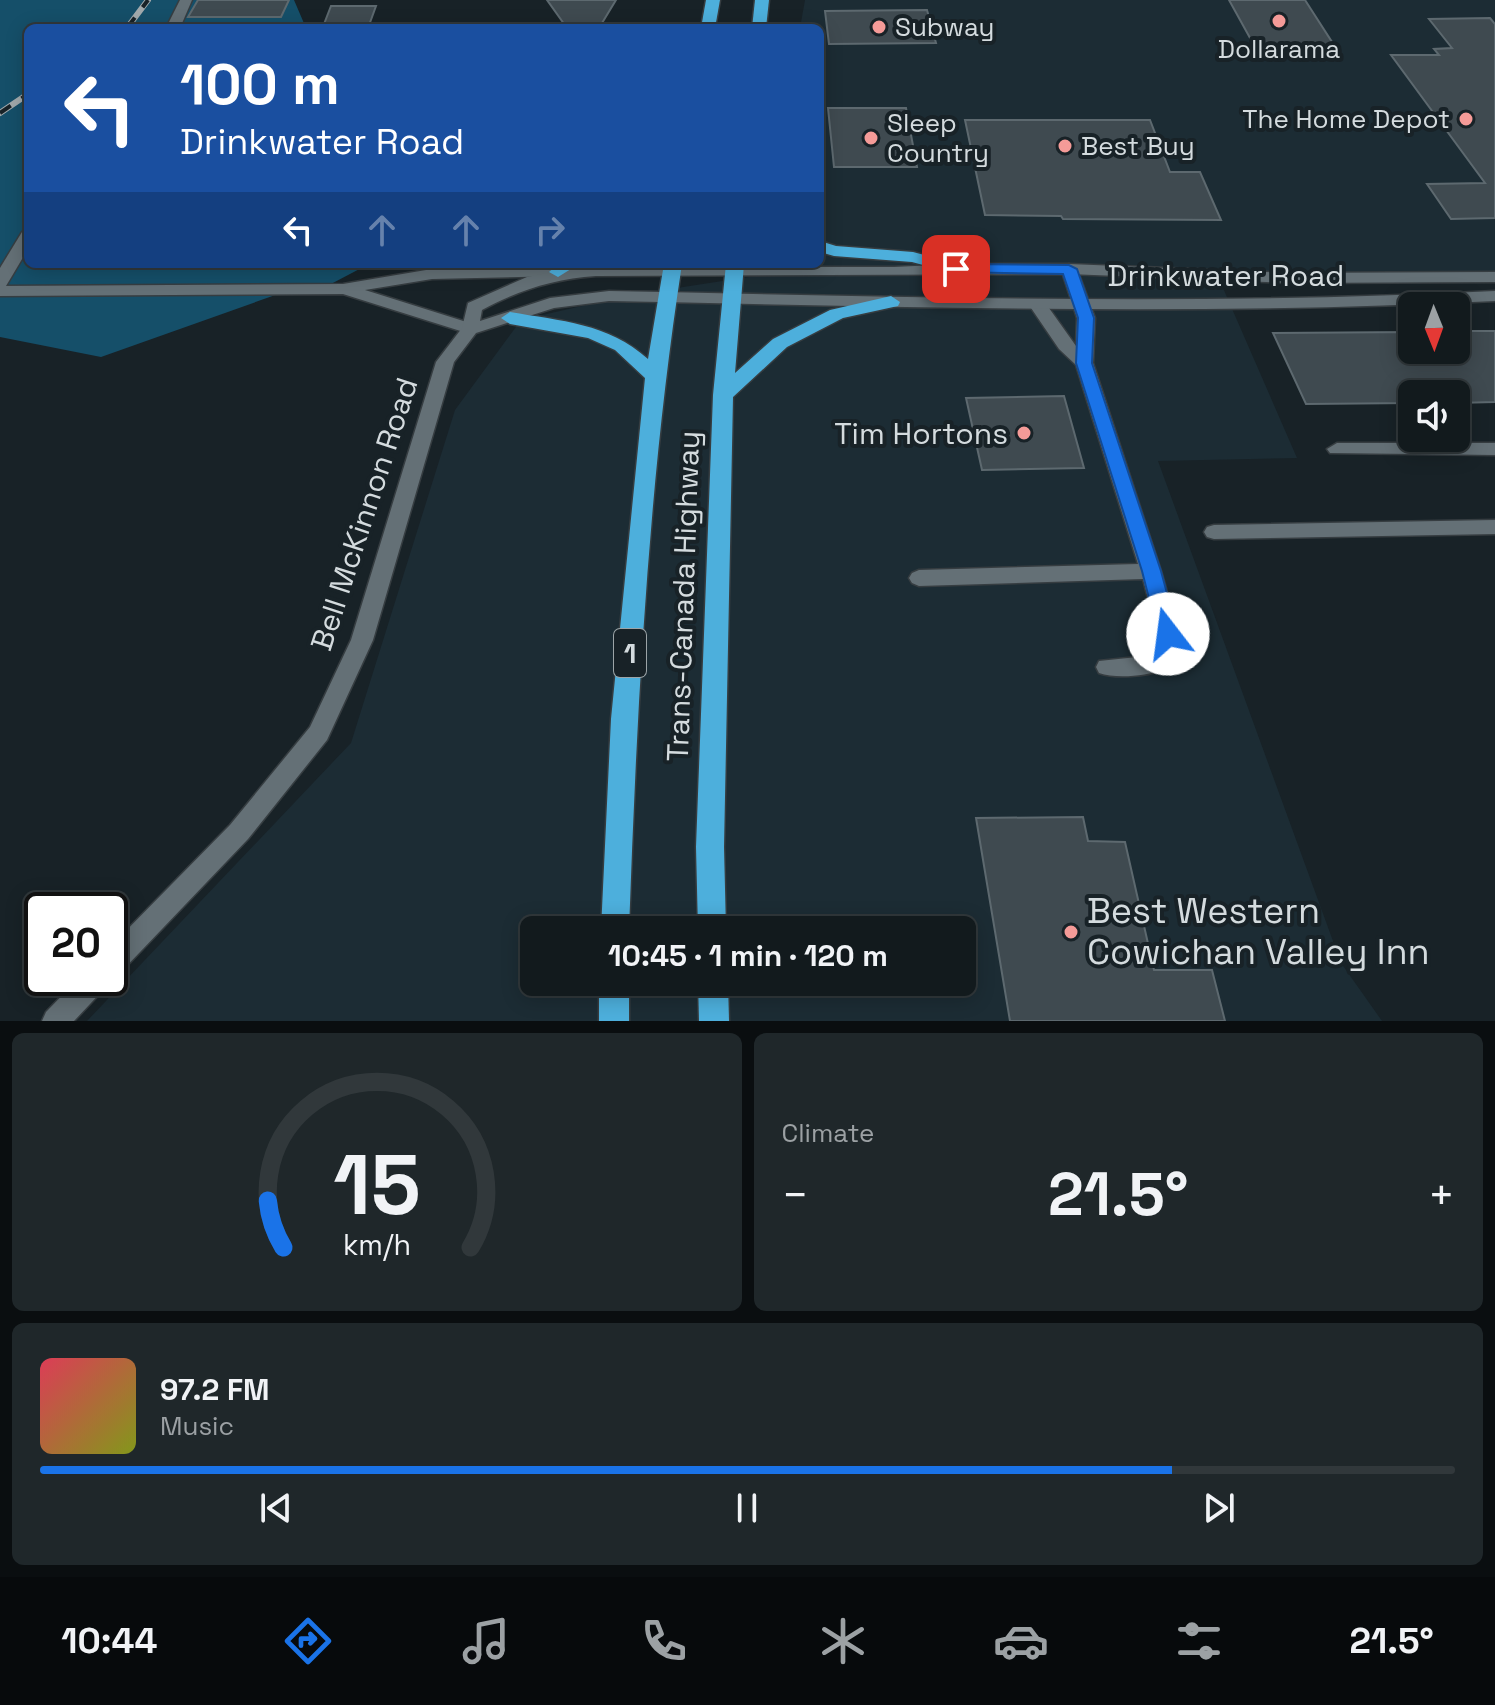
<!DOCTYPE html>
<html lang="en">
<head>
<meta charset="utf-8">
<style>
  :root { --surface:#121a1d; --page:#1f272a; --text:#f1f3f6; --muted:#9ca1a4; --line:#31383b; --accent:#1a73e8 }
  body { margin:0; font-family:"Space Grotesk",sans-serif; background:var(--page); color:var(--text); height:100vh; display:flex; flex-direction:column; font-size:30px; white-space:nowrap }
  * { box-sizing:border-box; margin:0 }
  p { font-size:26px; color:var(--muted) }
  .icon { flex:none; width:44px; height:44px; fill:none; stroke:currentColor; stroke-width:2; stroke-linecap:round; stroke-linejoin:round }
  .map { position:relative; height:1021px; overflow:hidden }
  .drawer { display:flex; flex-direction:column; gap:12px; padding:12px; background:#0a0e10; flex:1 }
  .drawer>* { flex:none }
  .hud { position:absolute; left:24px; top:24px; width:800px; height:244px; border-radius:12px; box-shadow:0 4px 20px #0003,0 0 0 2px var(--line); background:#1a4fa0; color:#fff; overflow:hidden }
  .needle { width:52px; rotate:179deg }
  .buttons { position:absolute; left:1398px; top:292px; display:grid; gap:16px }
  .buttons a { display:grid; place-items:center; width:72px; height:72px; border-radius:12px; background:var(--surface); box-shadow:0 4px 20px #0003,0 0 0 2px var(--line); font-size:40px }
  .speed { position:absolute; left:24px; top:892px; display:flex; gap:16px; font-size:40px; font-weight:700; text-align:center }
  .speed>* { display:grid; place-content:center; width:104px; height:104px; border-radius:50%; background:var(--surface); box-shadow:0 4px 20px #0003,0 0 0 2px var(--line); line-height:1 }
  .speed .limit { border:4px solid #111; border-radius:12px; background:#fff; color:#111 }
  .pin { position:absolute; display:grid; place-items:center; width:68px; height:68px; color:#fff; margin:-34px; border-radius:16px; box-shadow:0 4px 12px #0006 }
  .me { position:absolute; width:88px; margin:-44px; rotate:345deg; stroke-linejoin:round; filter:drop-shadow(0 0 6px #0008) }
  .turn { display:flex; align-items:center; gap:28px; height:168px; padding:0 24px; font-size:36px }
  .turn .icon { width:104px; height:104px; stroke-width:2.5 }
  .turn b { display:block; font-size:56px; line-height:68px }
  .lanes { display:flex; align-items:center; height:76px; padding:0 24px; background:#0003; justify-content:center; gap:40px; direction:ltr }
  .lanes .off { opacity:.35 }
  .big { font-size:60px; font-weight:700; line-height:1.1 }
  .drawer .tile { flex:1; display:flex; flex-direction:column; justify-content:center; gap:12px; min-width:0; padding:0 28px; border-radius:12px; background:var(--page) }
  .drawer .dial { align-items:center; gap:0 }
  .dial svg { height:208px; overflow:visible; fill:none; stroke:var(--line); stroke-width:7; stroke-linecap:round; text-anchor:middle }
  .dial text { fill:var(--text); stroke:none }
  .song { display:flex; align-items:center; gap:24px }
  .cover { width:96px; height:96px; border-radius:12px; background:linear-gradient(135deg,hsl(350 70% 55%),hsl(70 70% 35%)) }
  .played { height:8px; border-radius:4px; background:linear-gradient(90deg,var(--accent) 80%,var(--line) 80%) }
  .keys { display:flex; justify-content:space-around; direction:ltr }
  .heat { display:flex; justify-content:space-between; align-items:center; font-size:44px; direction:ltr }
  .drawer .tiles { flex:1; display:grid; gap:12px; grid-template-columns:1fr 1fr }
  .tile:last-child { grid-column:span 2 }
  .trip { position:absolute; left:520px; top:916px; width:456px; height:80px; border-radius:12px; background:var(--surface); box-shadow:0 4px 20px #0003,0 0 0 2px var(--line); font-weight:700; line-height:80px; text-align:center }
  .tab-bar { display:flex; height:128px; justify-content:space-around; align-items:center; background:#070a0c; color:var(--muted) }
  .tab-bar .icon { width:56px; height:56px }
  .tab-bar .current { color:var(--accent) }
  .tab-bar b { font-size:36px; color:var(--text) }
  .map>svg:first-child { display:block }
  .built { fill:#1c2c34; fill-rule:evenodd }
  .forest { fill:#154f69 }
  .building { fill:#3f4a50; stroke:#5d696f; stroke-width:2 }
  .lines { fill:none; stroke-linecap:round; stroke-linejoin:round }
  .service-casing { stroke:#363d41; stroke-width:3 }
  .minor-casing { stroke:#363d41; stroke-width:3 }
  .tertiary-casing { stroke:#363d41; stroke-width:3 }
  .trunk-casing { stroke:#363d41; stroke-width:3 }
  .service { fill:#647076; fill-rule:evenodd }
  .minor { fill:#647076; fill-rule:evenodd }
  .tertiary { fill:#647076; fill-rule:evenodd }
  .trunk { fill:#4dafdc; fill-rule:evenodd }
  .rail-casing { stroke:#a1a9ac; stroke-width:6 }
  .rail { stroke:#182227; stroke-width:4; stroke-dasharray:13; stroke-linecap:butt }
  .route { fill:#1a73e8; stroke:#114b97; stroke-width:2 }
  .poi-dot { fill:#f59b98; stroke:#182227; stroke-width:3 }
  .labels { text-anchor:middle; dominant-baseline:central; stroke-width:8; stroke-linejoin:round; paint-order:stroke }
  .far-poi-label { font-size:26px; fill:#d4dbde; stroke:#182227; text-anchor:start }
  .shield { fill:#182227; stroke:#9ca4a7; stroke-width:2 }
  .shield-label { font-size:28px; font-weight:bold; fill:#d4dbde }
  .street-label { font-size:30px; fill:#d4dbde; stroke:#182227 }
  .poi-label { font-size:30px; fill:#d4dbde; stroke:#182227; text-anchor:end }
  .near-poi-label { font-size:36px; fill:#d4dbde; stroke:#182227; text-anchor:start }
</style>
</head>
<body>
<div class="map">
<svg width="1495" height="1021" viewBox="0 0 1495 1021">
  <rect width="100%" height="100%" fill="#182227"/>
  <path class="built" d="M 805,0 L 1495,0 L 1495,271 L 1216,272 L 1297,458 L 1158,461 L 1341,963 L 1382,1021 L 87,1021 L 351,743 L 455,410 L 521,320 L 625,296 L 755,276 L 758,264 L 820,264 L 820,28 L 800,28 ZM 534,930 L 962,930 L 962,982 L 534,982 Z"/>
  <path class="forest" d="M 0,0 L 294,0 L 306,28 L 28,28 L 28,264 L 369,264 L 310,295 L 281,293 L 101,357 L 0,337 Z"/>
  <g class="building">
    <path d="M 198,0 L 289,0 L 281,17 L 188,17 Z"/>
    <path d="M 547,0 L 616,0 L 599,28 L 567,28 Z"/>
    <path d="M 1229,0 L 1305,0 L 1332,42 L 1325,46 L 1255,47 Z"/>
    <path d="M 331,6 L 376,6 L 368,28 L 271,28 L 272,25 L 324,24 Z"/>
    <path d="M 927,10 L 936,43 L 829,44 L 825,11 Z"/>
    <path d="M 1490,18 L 1495,24 L 1495,218 L 1451,219 L 1427,184 L 1485,183 L 1391,55 L 1439,55 L 1434,49 L 1452,48 L 1429,19 Z"/>
    <path d="M 828,108 L 906,108 L 917,167 L 834,167 Z"/>
    <path d="M 965,120 L 1150,120 L 1170,172 L 1200,172 L 1221,220 L 1063,219 L 1061,216 L 985,215 Z"/>
    <path d="M 1456,331 L 1495,331 L 1495,402 L 1456,403 L 1456,394 L 1412,394 L 1412,403 L 1306,404 L 1273,333 L 1412,332 L 1412,350 L 1456,350 Z"/>
    <path d="M 1064,396 L 1084,468 L 982,470 L 966,398 Z"/>
    <path d="M 1083,817 L 1088,841 L 1125,842 L 1154,970 L 1212,970 L 1225,1021 L 1010,1021 L 976,818 Z"/>
  </g>
  <g class="lines">
    <defs>
      <g id="service">
        <path d="M 180,0 L 192,0 L 180,28 L 166,28 Z"/>
        <path d="M 28,230 L 28,249 L 6,286 L 0,287 L 0,268 L 22,232 Z"/>
        <path d="M 1069,264 L 1077,269 L 1095,318 L 1093,363 L 1161,571 L 1179,634 L 1163,670 C 1146,676 1116,679 1099,673 L 1096,667 L 1099,661 L 1147,656 L 1157,634 L 1143,579 L 919,586 L 912,583 L 909,578 L 912,573 L 919,570 L 1138,564 L 1076,365 L 1059,349 L 1029,305 L 1032,301 L 1044,301 L 1076,346 L 1077,318 L 1061,269 Z"/>
        <path d="M 1337,443 L 1495,443 L 1495,455 L 1330,453 L 1327,449 Z"/>
        <path d="M 1495,520 L 1495,534 L 1214,539 L 1207,537 L 1204,532 L 1207,527 L 1214,525 Z"/>
      </g>
      <path id="minor" d="M 558,267 L 566,272 L 564,276 L 432,279 L 365,290 L 476,325 L 479,329 L 470,334 L 343,294 L 0,296 L 0,286 L 343,284 L 432,269 Z"/>
      <g id="tertiary">
        <path d="M 956,264 L 1069,264 L 1289,273 L 1495,272 L 1495,282 L 1289,283 L 1069,274 L 596,276 C 554,279 519,290 482,310 L 480,321 L 550,298 L 609,291 C 904,297 1200,306 1495,291 L 1495,301 C 1200,316 904,307 609,301 L 554,308 L 476,333 L 454,362 L 373,640 L 327,740 L 248,839 L 119,974 L 110,977 L 110,947 L 230,825 L 310,727 L 351,640 L 436,362 L 462,328 L 468,303 L 527,277 L 578,267 L 894,267 Z"/>
        <path d="M 110,977 L 110,978 L 106,987 L 74,1021 L 42,1021 L 46,1012 L 79,978 Z"/>
      </g>
      <g id="trunk">
        <path d="M 706,0 L 720,0 L 715,28 L 701,28 Z"/>
        <path d="M 755,0 L 769,0 L 766,28 L 752,28 Z"/>
        <path d="M 820,241 L 836,246 L 913,252 L 962,265 L 965,269 L 956,274 L 912,262 L 834,256 L 820,252 Z"/>
        <path d="M 558,264 L 579,264 L 558,277 L 549,272 Z"/>
        <path d="M 664,264 L 682,264 C 648,484 637,707 629,930 L 601,930 L 611,719 L 645,378 L 615,350 L 588,338 L 510,324 L 501,318 L 510,312 C 561,321 608,323 648,359 Z"/>
        <path d="M 726,264 L 744,264 L 735,373 L 773,339 L 830,310 L 891,296 L 900,302 L 898,306 L 843,318 L 787,347 L 733,397 L 724,847 L 726,930 L 698,930 L 696,847 L 713,395 Z"/>
        <rect x="599" y="982" width="30" height="39"/>
        <path d="M 698,982 L 728,982 L 729,1021 L 699,1021 Z"/>
      </g>
    </defs>
    <use href="#service" class="service-casing"/>
    <use href="#minor" class="minor-casing"/>
    <use href="#tertiary" class="tertiary-casing"/>
    <use href="#trunk" class="trunk-casing"/>
    <use href="#service" class="service"/>
    <use href="#minor" class="minor"/>
    <use href="#tertiary" class="tertiary"/>
    <use href="#trunk" class="trunk"/>
    <defs>
      <g id="rail">
        <path d="M 127,28 L 148,0"/>
        <path d="M 0,113 L 28,94"/>
      </g>
    </defs>
    <use href="#rail" class="rail-casing"/>
    <use href="#rail" class="rail"/>
  </g>
  <path class="route" d="M 956,264 L 1069,265 L 1077,269 L 1094,318 L 1092,363 L 1161,571 L 1178,634 L 1175,639 L 1161,639 L 1158,634 L 1142,571 L 1076,363 L 1078,318 L 1063,274 L 951,272 L 949,269 Z"/>
  <g class="poi-dot">
    <circle cx="1279" cy="21" r="8"/>
    <circle cx="879" cy="27" r="8"/>
    <circle cx="1466" cy="119" r="8"/>
    <circle cx="871" cy="138" r="8"/>
    <circle cx="1065" cy="146" r="8"/>
    <circle cx="1024" cy="433" r="8"/>
    <circle cx="1071" cy="932" r="8"/>
  </g>
  <g class="labels">
    <g class="far-poi-label">
      <text x="895" y="27">Subway</text>
      <text x="1279" y="49" text-anchor="middle">Dollarama</text>
      <text x="1450" y="119" text-anchor="end">The Home Depot</text>
      <text x="887" y="123">Sleep<tspan x="887" dy="30">Country</tspan></text>
      <text x="1081" y="146">Best Buy</text>
    </g>
    <rect class="shield" x="614" y="629" width="32" height="48" rx="6"/>
    <g class="shield-label">
      <text x="630" y="653">1</text>
    </g>
    <g class="street-label">
      <text x="1226" y="275">Drinkwater Road</text>
      <text transform="translate(364 514) rotate(-72)">Bell McKinnon Road</text>
      <text transform="translate(683 596) rotate(-88)">Trans-Canada Highway</text>
    </g>
    <g class="poi-label">
      <text x="1008" y="433">Tim Hortons</text>
    </g>
    <g class="near-poi-label">
      <text x="1087" y="911">Best Western<tspan x="1087" dy="41">Cowichan Valley Inn</tspan></text>
    </g>
  </g>
</svg>
<div class="buttons">
<a><svg class="needle" viewBox="-14 -14 28 28"><path d="M0-13l5 13h-10z" fill="#e53935"/><path d="M0 13l5-13h-10z" fill="#9ca1a4"/></svg></a>
<a><svg class="icon" aria-label="sound" viewBox="0 0 24 24"><path d="M4 9h4l5-4v14l-5-4H4zM17 9q2 3 0 6"/></svg></a>
</div>
<div class="speed"><div class="limit">20</div></div>
<div class="pin" style="left:956px;top:269px;background:#d93025"><svg class="icon" aria-label="arrive" viewBox="0 0 24 24"><path d="M6 21V4h12l-3 4 3 4H6"/></svg></div>
<svg class="me" style="left:1168px;top:634px" viewBox="-20 -20 40 40"><circle r="19" fill="#fff"/><path d="M0-13L10 11 0 6-10 11z" fill="#1a73e8"/></svg>
<div class="trip">10:45 · 1 min · 120 m</div>
<div class="hud">
<div class="turn"><svg class="icon" aria-label="left" viewBox="0 0 24 24"><path d="M17 20v-9H6M10 6l-5 5 5 5"/></svg><div><b>100 m</b>Drinkwater Road</div></div>
<div class="lanes"><svg class="icon" aria-label="left" viewBox="0 0 24 24"><path d="M17 20v-9H6M10 6l-5 5 5 5"/></svg><svg class="icon off" aria-label="ahead" viewBox="0 0 24 24"><path d="M12 20V5M6 11l6-6 6 6"/></svg><svg class="icon off" aria-label="ahead" viewBox="0 0 24 24"><path d="M12 20V5M6 11l6-6 6 6"/></svg><svg class="icon off" aria-label="right" viewBox="0 0 24 24"><path d="M7 20v-9h11M14 6l5 5-5 5"/></svg></div>
</div>
</div>
<section class="drawer">
<div class="tiles">
<div class="tile dial"><svg viewBox="0 0 100 80">
<path d="M14 69A42 42 0 1 1 86 69"/>
<path d="M14 69A42 42 0 0 1 8 51" stroke="#1a73e8"/>
<text x="50" y="56" font-size="32" font-weight="700">15</text>
<text x="50" y="72" font-size="11">km/h</text>
</svg></div>
<div class="tile"><p>Climate</p>
<div class="heat"><a>−</a><b class="big">21.5°</b><a>+</a></div>
</div>
<div class="tile">
<div class="song"><i class="cover"></i><div><b>97.2 FM</b><p>Music</p></div></div>
<div class="played"></div>
<div class="keys"><svg class="icon" aria-label="previous" viewBox="0 0 24 24"><path d="M18 5L8 12l10 7zM5 5v14"/></svg><svg class="icon" aria-label="pause" viewBox="0 0 24 24"><path d="M8 5v14M16 5v14"/></svg><svg class="icon" aria-label="next" viewBox="0 0 24 24"><path d="M6 5l10 7-10 7zM19 5v14"/></svg></div>
</div>
</div>
</section>
<nav class="tab-bar">
<b>10:44</b>
<svg class="icon current" aria-label="directions" viewBox="0 0 24 24"><path d="M12 3l9 9-9 9-9-9zM9 14v-3h6M13 9l2 2-2 2"/></svg>
<svg class="icon" aria-label="music" viewBox="0 0 24 24"><path d="M9 18V5l10-2v13"/><circle cx="6" cy="18" r="3"/><circle cx="16" cy="16" r="3"/></svg>
<svg class="icon" aria-label="phone" viewBox="0 0 24 24"><path d="M5 4h4l2 5-3 2q2 4 5 5l2-3 5 2v4C11 20 4 13 5 4z"/></svg>
<svg class="icon" aria-label="climate" viewBox="0 0 24 24"><path d="M12 3v18M4 7l16 10M4 17L20 7"/></svg>
<svg class="icon" aria-label="car" viewBox="0 0 24 24"><path d="M5 17H2v-5l4-1 3-4h7l3 4 3 1v5h-3M9 17h6M6 11h13"/><circle cx="7" cy="17" r="2"/><circle cx="17" cy="17" r="2"/></svg>
<svg class="icon" aria-label="filters" viewBox="0 0 24 24"><path d="M4 7h16M4 17h16"/><circle cx="9" cy="7" r="2"/><circle cx="15" cy="17" r="2"/></svg>
<b>21.5°</b>
</nav>
</body>
</html>
